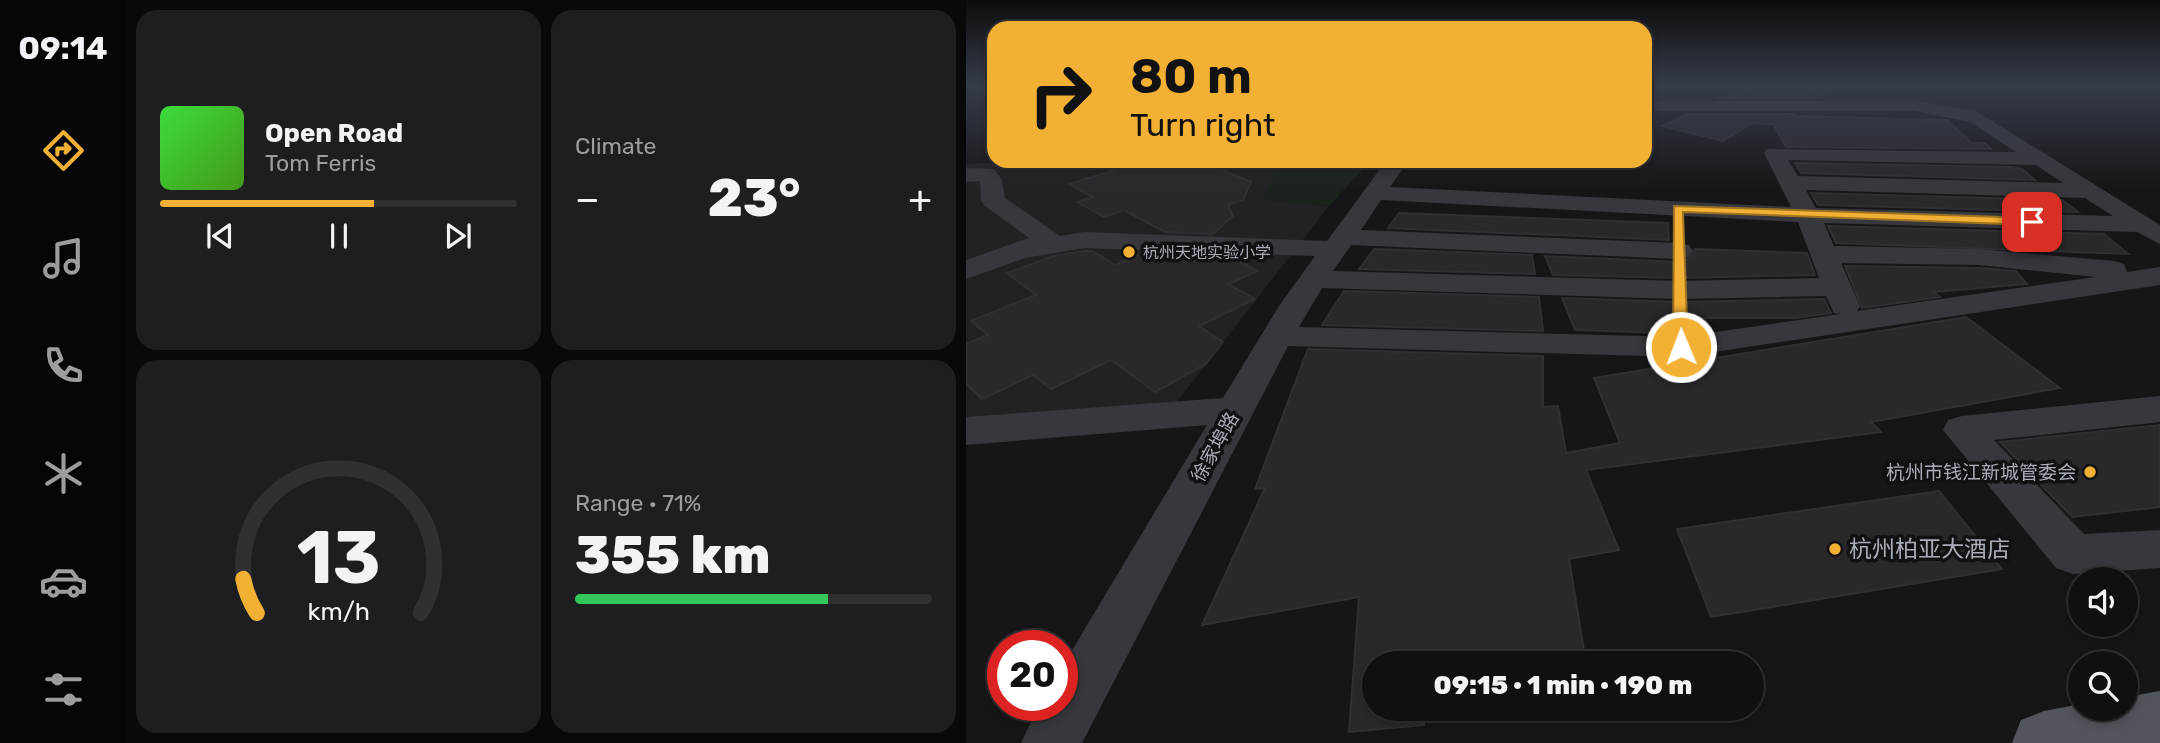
<!DOCTYPE html>
<html lang="en">
<head>
<meta charset="utf-8">
<style>
  :root { --surface:#101012; --page:#1e1e20; --text:#f1f3f6; --muted:#9c9d9f; --line:#303032; --accent:#f2b134 }
  body { margin:0; font-family:Rubik,"Noto Sans SC",sans-serif; background:var(--page); color:var(--text); height:100vh; display:flex; flex-direction:column; font-size:26px; white-space:nowrap }
  * { box-sizing:border-box; margin:0 }
  p { font-size:23px; color:var(--muted) }
  .icon { flex:none; width:38px; height:38px; fill:none; stroke:currentColor; stroke-width:2; stroke-linecap:round; stroke-linejoin:round }
  .map { position:relative; flex:1; overflow:hidden }
  .panel { display:flex; flex-direction:column; gap:10px; padding:10px; background:#09090a; width:840px }
  .panel>* { flex:none }
  .hud { position:absolute; left:21px; top:21px; width:665px; height:147px; border-radius:21px; box-shadow:0 4px 10px #0003,0 0 0 2px var(--line); background:#f2b134; color:#111; overflow:hidden }
  .fabs { position:absolute; left:1102px; top:567px; display:grid; gap:14px }
  .fabs a { display:grid; place-items:center; width:70px; height:70px; border-radius:50%; background:var(--surface); box-shadow:0 4px 10px #0003,0 0 0 2px var(--line); font-size:35px }
  .speed { position:absolute; left:21px; top:630px; display:flex; gap:14px; font-size:35px; font-weight:700; text-align:center }
  .speed>* { display:grid; place-content:center; width:91px; height:91px; border-radius:50%; background:var(--surface); box-shadow:0 4px 10px #0003,0 0 0 2px var(--line); line-height:1 }
  .speed .limit { border:10px solid #d22; background:#fff; color:#111 }
  .pin { position:absolute; display:grid; place-items:center; width:60px; height:60px; color:#fff; margin:-30px; border-radius:14px; box-shadow:0 4px 10px #0006 }
  .me { position:absolute; width:77px; margin:-38px; rotate:359deg; stroke-linejoin:round; filter:drop-shadow(0 0 5px #0008) }
  .turn { display:flex; align-items:center; gap:24px; height:147px; padding:0 28px; font-size:32px }
  .turn .icon { width:91px; height:91px; stroke-width:2.5 }
  .turn b { display:block; font-size:49px; line-height:60px }
  .big { font-size:52px; font-weight:800; line-height:1.1 }
  .panel .tile { flex:1; display:flex; flex-direction:column; justify-content:center; gap:10px; min-width:0; padding:0 24px; border-radius:21px; background:var(--page) }
  .panel .dial { align-items:center; gap:0 }
  .dial svg { height:182px; overflow:visible; fill:none; stroke:var(--line); stroke-width:7; stroke-linecap:round; text-anchor:middle }
  .dial text { fill:var(--text); stroke:none }
  .song { display:flex; align-items:center; gap:21px }
  .cover { width:84px; height:84px; border-radius:10px; background:linear-gradient(135deg,hsl(120 70% 55%),hsl(100 70% 35%)) }
  .played { height:7px; border-radius:4px; background:linear-gradient(90deg,var(--accent) 60%,var(--line) 60%) }
  .keys { display:flex; justify-content:space-around; direction:ltr }
  .heat { display:flex; justify-content:space-between; align-items:center; font-size:38px; direction:ltr }
  .charge { height:10px; border-radius:5px; background:linear-gradient(90deg,#34c759 71%,var(--line) 0) }
  .panel .tiles { flex:1; display:grid; gap:10px; grid-template-columns:repeat(2,1fr) }
  .trip { position:absolute; left:396px; top:651px; width:402px; height:70px; border-radius:35px; background:var(--surface); box-shadow:0 4px 10px #0003,0 0 0 2px var(--line); font-weight:800; line-height:70px; text-align:center }
  main { display:flex; flex:1; min-height:0 }
  .dock { display:flex; flex-direction:column; width:126px; justify-content:space-around; align-items:center; background:#060607; color:var(--muted) }
  .dock .icon { width:49px; height:49px }
  .dock .current { color:var(--accent) }
  .dock b { font-size:32px; color:var(--text) }
  .map>svg:first-child { display:block }
  .built { fill:#222225 }
  .green { fill:#1c231d }
  .building { fill:#29292c; stroke:#303034; stroke-width:2 }
  .lines { fill:none; stroke-linecap:round; stroke-linejoin:round }
  .minor { fill:#37383d; fill-rule:evenodd }
  .major { fill:#53555c; fill-rule:evenodd }
  .route { fill:#f2b134; stroke:#9d7322; stroke-width:2 }
  .poi-dot { fill:#f2b134; stroke:#111113; stroke-width:2.5 }
  .labels { text-anchor:middle; dominant-baseline:central; stroke-width:7; stroke-linejoin:round; paint-order:stroke }
  .far-poi-label { font-size:16px; fill:#a8adb8; stroke:#111113; text-anchor:start }
  .street-label { font-size:19px; fill:#a8adb8; stroke:#111113 }
  .poi-label { font-size:19px; fill:#a8adb8; stroke:#111113; text-anchor:end }
  .near-poi-label { font-size:23px; fill:#a8adb8; stroke:#111113; text-anchor:start }
</style>
</head>
<body>
<main>
<nav class="dock">
<b>09:14</b>
<svg class="icon current" aria-label="directions" viewBox="0 0 24 24"><path d="M12 3l9 9-9 9-9-9zM9 14v-3h6M13 9l2 2-2 2"/></svg>
<svg class="icon" aria-label="music" viewBox="0 0 24 24"><path d="M9 18V5l10-2v13"/><circle cx="6" cy="18" r="3"/><circle cx="16" cy="16" r="3"/></svg>
<svg class="icon" aria-label="phone" viewBox="0 0 24 24"><path d="M5 4h4l2 5-3 2q2 4 5 5l2-3 5 2v4C11 20 4 13 5 4z"/></svg>
<svg class="icon" aria-label="climate" viewBox="0 0 24 24"><path d="M12 3v18M4 7l16 10M4 17L20 7"/></svg>
<svg class="icon" aria-label="car" viewBox="0 0 24 24"><path d="M5 17H2v-5l4-1 3-4h7l3 4 3 1v5h-3M9 17h6M6 11h13"/><circle cx="7" cy="17" r="2"/><circle cx="17" cy="17" r="2"/></svg>
<svg class="icon" aria-label="filters" viewBox="0 0 24 24"><path d="M4 7h16M4 17h16"/><circle cx="9" cy="7" r="2"/><circle cx="15" cy="17" r="2"/></svg>
</nav>
<section class="panel">
<div class="tiles">
<div class="tile">
<div class="song"><i class="cover"></i><div><b>Open Road</b><p>Tom Ferris</p></div></div>
<div class="played"></div>
<div class="keys"><svg class="icon" aria-label="previous" viewBox="0 0 24 24"><path d="M18 5L8 12l10 7zM5 5v14"/></svg><svg class="icon" aria-label="pause" viewBox="0 0 24 24"><path d="M8 5v14M16 5v14"/></svg><svg class="icon" aria-label="next" viewBox="0 0 24 24"><path d="M6 5l10 7-10 7zM19 5v14"/></svg></div>
</div>
<div class="tile"><p>Climate</p>
<div class="heat"><a>−</a><b class="big">23°</b><a>+</a></div>
</div>
<div class="tile dial"><svg viewBox="0 0 100 80">
<path d="M14 69A42 42 0 1 1 86 69"/>
<path d="M14 69A42 42 0 0 1 8 54" stroke="#f2b134"/>
<text x="50" y="56" font-size="32" font-weight="700">13</text>
<text x="50" y="72" font-size="11">km/h</text>
</svg></div>
<div class="tile"><p>Range · 71%</p><b class="big">355 km</b><div class="charge"></div></div>
</div>
</section>
<div class="map">
<svg width="1194" height="743" viewBox="0 0 1194 743">
  <rect width="100%" height="100%" fill="#161618"/>
  <path class="built" d="M 45,161 L 314,161 L 298,199 L 363,206 L 206,408 L 0,420 L 0,164 Z"/>
  <path class="green" d="M 314,161 L 405,161 L 363,206 L 297,199 Z"/>
  <g class="building">
    <path d="M 785,85 L 828,85 L 863,91 L 852,98 L 750,98 L 762,97 Z"/>
    <path d="M 721,114 L 828,114 L 825,116 L 981,120 L 1006,143 L 1019,143 L 1025,149 L 820,147 L 807,124 L 787,123 L 757,141 L 696,126 Z"/>
    <path d="M 179,161 L 236,161 L 285,182 L 277,200 L 262,205 L 267,216 L 247,234 L 199,232 L 158,210 L 138,217 L 111,202 L 127,197 L 103,184 Z"/>
    <path d="M 829,163 L 1045,167 L 1056,169 L 1069,180 L 835,173 Z"/>
    <path d="M 845,193 L 1096,200 L 1112,212 L 852,205 Z"/>
    <path d="M 433,213 L 702,223 L 703,240 L 422,228 Z"/>
    <path d="M 862,226 L 1138,234 L 1162,254 L 870,243 Z"/>
    <path d="M 408,249 L 566,255 L 569,274 L 393,269 Z"/>
    <path d="M 729,249 L 841,253 L 849,275 L 713,278 L 587,275 L 579,256 L 713,262 L 725,258 Z"/>
    <path d="M 118,251 L 126,251 L 149,265 L 178,253 L 263,256 L 292,271 L 262,284 L 289,299 L 233,326 L 257,342 L 240,364 L 189,392 L 145,360 L 85,389 L 67,375 L 16,399 L 0,383 L 0,344 L 22,335 L 5,321 L 70,295 L 41,273 L 88,256 Z"/>
    <path d="M 879,266 L 1013,268 L 1050,271 L 1061,284 L 968,292 L 974,297 L 896,308 Z"/>
    <path d="M 378,291 L 573,297 L 577,331 L 356,325 Z"/>
    <path d="M 596,298 L 713,302 L 858,299 L 865,313 L 830,318 L 698,318 L 700,333 L 609,330 Z"/>
    <path d="M 1000,317 L 1094,388 L 905,422 L 915,432 L 620,470 L 653,550 L 603,559 L 620,663 L 408,663 L 408,709 L 457,709 L 458,725 L 383,732 L 393,597 L 236,625 L 299,488 L 289,489 L 342,349 L 577,356 L 577,407 L 592,406 L 600,453 L 654,443 L 628,378 Z"/>
    <path d="M 1194,425 L 1194,507 L 1106,517 L 1034,442 Z"/>
    <path d="M 973,491 L 1036,569 L 745,617 L 711,529 Z"/>
  </g>
  <g class="lines">
    <g class="minor">
      <path d="M 679,101 L 949,101 L 1010,111 L 1194,225 L 1194,244 L 1171,232 L 858,223 L 868,246 L 1013,249 L 1148,261 L 1158,264 L 1161,272 L 1194,267 L 1194,285 L 715,357 L 322,346 L 116,743 L 55,743 L 73,705 L 96,705 L 96,667 L 241,425 L 0,445 L 0,417 L 257,398 L 313,306 L 349,256 L 118,248 L 59,258 L 0,279 L 0,260 L 63,238 L 19,206 L 15,201 L 14,181 L 0,182 L 0,168 L 28,169 L 36,180 L 39,198 L 94,236 L 118,232 L 361,241 L 420,161 L 442,161 L 424,187 L 825,207 L 798,153 L 801,149 L 1050,152 L 1004,122 L 949,111 L 679,111 ZM 822,160 L 1070,165 L 1097,183 L 832,176 ZM 840,190 L 1119,198 L 1147,216 L 850,208 ZM 415,200 L 832,222 L 853,278 L 713,281 L 367,271 L 385,245 L 713,259 L 723,257 L 727,251 L 723,245 L 713,243 L 395,230 ZM 875,263 L 1013,265 L 1130,277 L 891,311 L 894,306 ZM 356,288 L 713,299 L 860,296 L 868,313 L 874,314 L 715,337 L 333,327 Z"/>
      <path d="M 1194,396 L 1194,422 L 1028,440 L 1118,534 L 1194,530 L 1194,568 L 1107,574 L 1090,568 L 977,430 L 982,420 L 996,416 Z"/>
    </g>
    <path class="major" d="M 1194,691 L 1194,743 L 1046,743 L 1055,720 L 1078,711 L 1115,704 L 1115,709 L 1160,709 L 1160,697 Z"/>
  </g>
  <linearGradient id="sky" x2="0" y2="1"><stop stop-color="#0c0c0d"/><stop offset="0.45" stop-color="#363c48"/><stop offset="1" stop-color="#363c48" stop-opacity="0"/></linearGradient>
  <rect width="1194" height="189" fill="url(#sky)"/>
  <path class="route" d="M 708,206 L 1066,218 L 1072,222 L 1066,225 L 717,212 L 722,347 L 715,351 L 707,347 Z"/>
  <g class="poi-dot">
    <circle cx="163" cy="252" r="7"/>
    <circle cx="1124" cy="472" r="7"/>
    <circle cx="869" cy="549" r="7"/>
  </g>
  <g class="labels">
    <g class="far-poi-label">
      <text x="177" y="252">杭州天地实验小学</text>
    </g>
    <g class="street-label">
      <text transform="translate(249 447) rotate(-61)">徐家埠路</text>
    </g>
    <g class="poi-label">
      <text x="1110" y="472">杭州市钱江新城管委会</text>
    </g>
    <g class="near-poi-label">
      <text x="883" y="549">杭州柏亚大酒店</text>
    </g>
  </g>
</svg>
<div class="fabs">
<a><svg class="icon" aria-label="sound" viewBox="0 0 24 24"><path d="M4 9h4l5-4v14l-5-4H4zM17 9q2 3 0 6"/></svg></a>
<a><svg class="icon" aria-label="search" viewBox="0 0 24 24"><circle cx="10" cy="10" r="6"/><path d="M15 15l6 6"/></svg></a>
</div>
<div class="speed"><div class="limit">20</div></div>
<div class="pin" style="left:1066px;top:222px;background:#d93025"><svg class="icon" aria-label="arrive" viewBox="0 0 24 24"><path d="M6 21V4h12l-3 4 3 4H6"/></svg></div>
<svg class="me" style="left:715px;top:347px" viewBox="-20 -20 40 40"><circle r="17" fill="#f2b134" stroke="#fff" stroke-width="3"/><path d="M0-11L8 9 0 5-8 9z" fill="#fff"/></svg>
<div class="trip">09:15 · 1 min · 190 m</div>
<div class="hud">
<div class="turn"><svg class="icon" aria-label="right" viewBox="0 0 24 24"><path d="M7 20v-9h11M14 6l5 5-5 5"/></svg><div><b>80 m</b>Turn right</div></div>
</div>
</div>
</main>
</body>
</html>
